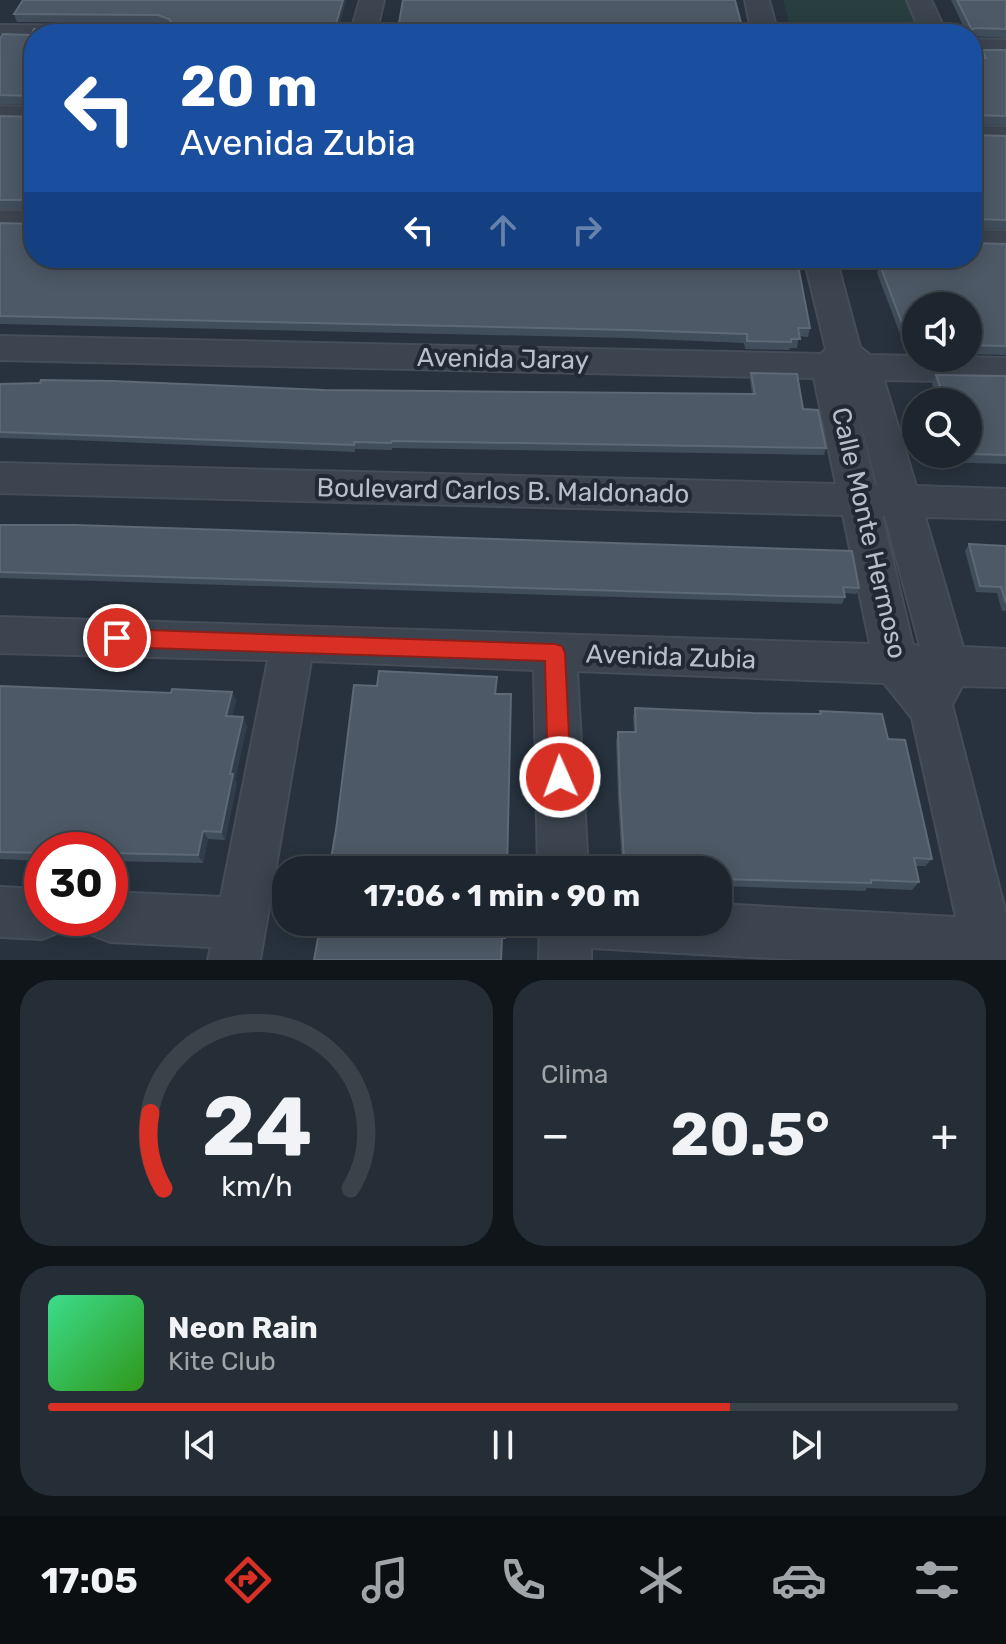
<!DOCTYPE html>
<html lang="es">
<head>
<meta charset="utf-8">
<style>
  :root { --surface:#1d262e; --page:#252e36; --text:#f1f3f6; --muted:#a0a5aa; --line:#3b434a; --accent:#d93025 }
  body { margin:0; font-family:Rubik,sans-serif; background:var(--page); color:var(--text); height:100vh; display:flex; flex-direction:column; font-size:30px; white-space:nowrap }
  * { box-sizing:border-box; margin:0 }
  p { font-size:26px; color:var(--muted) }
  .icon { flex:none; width:44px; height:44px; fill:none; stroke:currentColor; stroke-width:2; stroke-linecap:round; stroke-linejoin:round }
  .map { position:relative; height:960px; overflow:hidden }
  .details { display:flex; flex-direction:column; gap:20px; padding:20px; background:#101519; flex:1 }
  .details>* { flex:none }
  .guide { position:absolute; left:24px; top:24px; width:958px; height:244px; border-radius:32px; box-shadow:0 4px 20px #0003,0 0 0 2px var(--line); background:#1a4fa0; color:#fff; overflow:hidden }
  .tools { position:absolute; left:902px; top:292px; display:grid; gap:16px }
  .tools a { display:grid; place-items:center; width:80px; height:80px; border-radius:50%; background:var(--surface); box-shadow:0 4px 20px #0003,0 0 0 2px var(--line); font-size:40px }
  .speed { position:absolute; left:24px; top:832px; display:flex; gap:16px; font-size:40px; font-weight:700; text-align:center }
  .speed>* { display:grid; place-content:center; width:104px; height:104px; border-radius:50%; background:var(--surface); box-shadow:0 4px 20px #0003,0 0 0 2px var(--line); line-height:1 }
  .speed .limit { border:12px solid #d22; background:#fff; color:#111 }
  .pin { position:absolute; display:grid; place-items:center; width:68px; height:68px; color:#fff; margin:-34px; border:4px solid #fff; border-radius:50%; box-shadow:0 2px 8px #0007 }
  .me { position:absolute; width:88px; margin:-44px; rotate:358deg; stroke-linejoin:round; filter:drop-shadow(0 0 6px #0008) }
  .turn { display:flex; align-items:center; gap:28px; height:168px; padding:0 24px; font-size:36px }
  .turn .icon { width:104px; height:104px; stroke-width:2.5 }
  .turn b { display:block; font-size:56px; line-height:68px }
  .lanes { display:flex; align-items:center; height:76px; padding:0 24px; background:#0003; justify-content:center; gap:40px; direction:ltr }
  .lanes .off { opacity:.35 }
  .big { font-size:60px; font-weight:700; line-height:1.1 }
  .details .tile { flex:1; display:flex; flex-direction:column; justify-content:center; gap:12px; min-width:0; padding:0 28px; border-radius:32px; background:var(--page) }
  .details .dial { align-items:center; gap:0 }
  .dial svg { height:208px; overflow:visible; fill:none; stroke:var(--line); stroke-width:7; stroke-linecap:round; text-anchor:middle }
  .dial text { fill:var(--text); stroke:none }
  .song { display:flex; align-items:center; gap:24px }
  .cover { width:96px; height:96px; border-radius:12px; background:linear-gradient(135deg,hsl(150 70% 55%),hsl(110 70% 35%)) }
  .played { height:8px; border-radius:4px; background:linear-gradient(90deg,var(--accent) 75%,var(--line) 75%) }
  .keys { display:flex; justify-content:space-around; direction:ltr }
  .heat { display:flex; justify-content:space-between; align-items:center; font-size:44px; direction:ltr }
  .details .tiles { flex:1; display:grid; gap:20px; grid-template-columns:1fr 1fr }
  .tile:last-child { grid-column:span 2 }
  .trip { position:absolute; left:272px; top:856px; width:460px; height:80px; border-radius:32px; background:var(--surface); box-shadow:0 4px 20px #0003,0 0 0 2px var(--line); font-weight:700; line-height:80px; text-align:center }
  .tab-bar { display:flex; height:128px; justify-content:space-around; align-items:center; background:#0c0f12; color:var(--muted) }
  .tab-bar .icon { width:56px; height:56px }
  .tab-bar .selected { color:var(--accent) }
  .tab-bar b { font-size:36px; color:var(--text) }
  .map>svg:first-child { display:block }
  .green { fill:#293e3f }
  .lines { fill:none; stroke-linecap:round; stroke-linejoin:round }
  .minor-casing { stroke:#444d58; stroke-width:4 }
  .minor { fill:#3b444f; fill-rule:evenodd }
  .wall { fill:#404d5a }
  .shaded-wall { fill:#313d4a }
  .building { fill:#4d5966; stroke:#5d6976; stroke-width:2 }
  .route { fill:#d93025; stroke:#8d1f18; stroke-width:2 }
  .labels { text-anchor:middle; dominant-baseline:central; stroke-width:8; stroke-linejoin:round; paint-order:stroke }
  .street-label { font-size:26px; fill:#b7bfc9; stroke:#202934 }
</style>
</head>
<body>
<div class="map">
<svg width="1006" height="960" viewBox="0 0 1006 960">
  <rect width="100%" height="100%" fill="#27323e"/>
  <path class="green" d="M 783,0 L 906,0 L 920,34 L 792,34 Z"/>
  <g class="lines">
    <defs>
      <g id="minor">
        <path d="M 360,0 L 384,0 L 376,34 L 350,34 Z"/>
        <path d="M 745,0 L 769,0 L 778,34 L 752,34 Z"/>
        <path d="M 907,0 L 931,0 L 947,34 L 921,34 Z"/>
        <path d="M 0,25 L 160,26 L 169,29 L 173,34 L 34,34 L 34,40 L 0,39 Z"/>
        <path d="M 972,39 L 1006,40 L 1006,56 L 972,55 Z"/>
        <path d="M 0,106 L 34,107 L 34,123 L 0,122 Z"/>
        <path d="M 972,126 L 1006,127 L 1006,143 L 972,142 Z"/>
        <path d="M 0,211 L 34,211 L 34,231 L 0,229 Z"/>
        <path d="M 972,230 L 1006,231 L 1006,251 L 972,250 Z"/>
        <path d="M 804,258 L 836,258 L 860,347 L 870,355 L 1006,358 L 1006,382 L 884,380 L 916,486 L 1006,489 L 1006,519 L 925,517 L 963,647 L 1006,649 L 1006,687 L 962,686 L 952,705 L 1006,913 L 1006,960 L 806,960 L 591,948 L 591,960 L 539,960 L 540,922 L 718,922 L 718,904 L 956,917 L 912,718 L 884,683 L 577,671 L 588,870 L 538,870 L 534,670 L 311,661 L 260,960 L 208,960 L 211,947 L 110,942 L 92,935 L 85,918 L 110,918 L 110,892 L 221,897 L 268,660 L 0,653 L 0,617 L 870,644 L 843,515 L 0,493 L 0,463 L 836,484 L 814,378 L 0,360 L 0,336 L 821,354 L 826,349 ZM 855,402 L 877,485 L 875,485 ZM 882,516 L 885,516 L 920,646 L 913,645 Z"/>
        <path d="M 0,887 L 42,889 L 42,918 L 66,918 L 60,932 L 42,939 L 0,937 Z"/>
      </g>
    </defs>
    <use href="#minor" class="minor-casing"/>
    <use href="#minor" class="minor"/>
  </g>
  <g class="wall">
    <path d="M 23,0 L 346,0 L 337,34 L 34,34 L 34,258 L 790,258 L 792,265 L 798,265 L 810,328 L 808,337 L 799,336 L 797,348 L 790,348 L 789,350 L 745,349 L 744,343 L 627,338 L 0,324 L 0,223 L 32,224 L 32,209 L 0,209 L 0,116 L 33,117 L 33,105 L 0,104 L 0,39 L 3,34 L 31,35 L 34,29 L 172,28 L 160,23 L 17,22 L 14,14 Z"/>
    <path d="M 951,0 L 1006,0 L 1006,38 L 972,36 L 972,34 L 967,34 Z"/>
    <path d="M 982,50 L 1006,50 L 1006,125 L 973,124 L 973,135 L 1006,136 L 1006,229 L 974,228 L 974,243 L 1006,244 L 1006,355 L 968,354 L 968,306 L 916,306 L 916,347 L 905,347 L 877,273 L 880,265 L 883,265 L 881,258 L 972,258 L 972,58 L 978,58 Z"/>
    <path d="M 751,373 L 803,409 L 826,448 L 824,455 L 392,448 L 392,450 L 355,449 L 355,452 L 71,440 L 0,438 L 0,384 L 324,390 L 752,394 L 750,380 Z"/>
    <path d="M 936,375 L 1006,376 L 1006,464 L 938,462 L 935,454 L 968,454 L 968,402 L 939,402 L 932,384 Z"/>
    <path d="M 0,525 L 859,588 L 856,594 L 844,593 L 845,597 L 842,604 L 0,578 Z"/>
    <path d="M 969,544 L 1006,546 L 1006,611 L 1002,611 L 997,593 L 976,592 L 965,551 Z"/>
    <path d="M 0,686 L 171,693 L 232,692 L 236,701 L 232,716 L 247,726 L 235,779 L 237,783 L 225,840 L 208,839 L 203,863 L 110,861 L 110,850 L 42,850 L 42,861 L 0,859 Z"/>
    <path d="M 635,708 L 753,713 L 819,714 L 820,711 L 888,739 L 932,859 L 925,866 L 916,866 L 919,882 L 912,890 L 867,888 L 865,891 L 718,886 L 718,870 L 640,870 L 640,868 L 622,866 L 618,801 L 616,741 L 618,732 L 634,732 L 633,717 Z"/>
  </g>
  <g class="shaded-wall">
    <path d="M 343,0 L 346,0 L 337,34 L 333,34 Z"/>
    <path d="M 232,692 L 236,701 L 230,725 L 226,716 Z"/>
    <path d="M 243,717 L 247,726 L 235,779 L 237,783 L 225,840 L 221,832 L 230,774 Z"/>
    <path d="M 203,831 L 208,839 L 203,863 L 198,855 Z"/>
  </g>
  <g class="building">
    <path d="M 23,0 L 343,0 L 333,34 L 34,34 L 34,258 L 790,258 L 792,265 L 798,265 L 810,328 L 798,328 L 800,339 L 791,339 L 791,342 L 747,341 L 747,334 L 628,330 L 0,316 L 0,223 L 32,224 L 33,200 L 0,200 L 0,116 L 33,117 L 33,96 L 0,95 L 0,39 L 3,34 L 31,35 L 34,29 L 171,29 L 174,26 L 169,19 L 158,15 L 14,14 Z"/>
    <path d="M 403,0 L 735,0 L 744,34 L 397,34 Z"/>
    <path d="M 957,0 L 1006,0 L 1006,29 L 975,28 L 972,30 Z"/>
    <path d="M 982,50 L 1006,50 L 1006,116 L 973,115 L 973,135 L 1006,136 L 1006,220 L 974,219 L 974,243 L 1006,244 L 1006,346 L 968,345 L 968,306 L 916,306 L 916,339 L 908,339 L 880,265 L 889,265 L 887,258 L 972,258 L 972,58 L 986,58 Z"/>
    <path d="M 751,373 L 797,374 L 803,409 L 818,410 L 826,448 L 392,441 L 391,443 L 354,442 L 354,445 L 0,432 L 0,384 L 40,383 L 41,380 L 112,381 L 324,390 L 755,394 Z"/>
    <path d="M 936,375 L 1006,376 L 1006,455 L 966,454 L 968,454 L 968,402 L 942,402 L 942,400 L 945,400 Z"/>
    <path d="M 0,525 L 75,525 L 852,551 L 859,588 L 843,587 L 845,597 L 787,596 L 0,572 Z"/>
    <path d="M 969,544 L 1006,546 L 1006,603 L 1001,587 L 980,586 Z"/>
    <path d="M 379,671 L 497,677 L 495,694 L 511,694 L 507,870 L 329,870 L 336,830 L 354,685 L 377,686 Z"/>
    <path d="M 0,686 L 171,693 L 172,689 L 232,692 L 226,716 L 243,717 L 230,774 L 233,774 L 221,832 L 203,831 L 198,855 L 110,853 L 110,850 L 42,850 L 42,853 L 0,852 Z"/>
    <path d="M 635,708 L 753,713 L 821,714 L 820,711 L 882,714 L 888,739 L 905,740 L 932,859 L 914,858 L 919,882 L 871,880 L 871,883 L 718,879 L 718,870 L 642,870 L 642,860 L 624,859 L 620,793 L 618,732 L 636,732 Z"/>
    <path d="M 321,922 L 505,922 L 505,938 L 502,938 L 501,960 L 314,960 Z"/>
  </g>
  <path class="route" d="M 117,629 L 555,644 L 562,646 L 565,653 L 571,777 L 567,784 L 560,787 L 552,784 L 548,777 L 545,661 L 117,647 L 110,644 L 107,638 L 110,632 Z"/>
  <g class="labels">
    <g class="street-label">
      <text transform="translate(503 359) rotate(1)">Avenida Jaray</text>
      <text transform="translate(503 491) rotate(1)">Boulevard Carlos B. Maldonado</text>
      <text transform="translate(869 533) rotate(77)">Calle Monte Hermoso</text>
      <text transform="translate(671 657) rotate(2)">Avenida Zubia</text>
    </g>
  </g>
</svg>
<div class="tools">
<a><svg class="icon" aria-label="sound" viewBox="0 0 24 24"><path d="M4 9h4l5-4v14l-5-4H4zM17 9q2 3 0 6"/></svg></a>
<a><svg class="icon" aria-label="search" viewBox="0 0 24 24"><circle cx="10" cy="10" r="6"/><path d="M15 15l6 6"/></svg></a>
</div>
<div class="speed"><div class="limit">30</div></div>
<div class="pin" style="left:117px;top:638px;background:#d93025"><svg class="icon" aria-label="arrive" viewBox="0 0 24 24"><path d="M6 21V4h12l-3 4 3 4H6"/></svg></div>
<svg class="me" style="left:560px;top:777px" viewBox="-20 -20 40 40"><circle r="17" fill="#d93025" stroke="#fff" stroke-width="3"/><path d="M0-11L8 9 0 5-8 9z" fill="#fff"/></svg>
<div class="trip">17:06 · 1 min · 90 m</div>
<div class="guide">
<div class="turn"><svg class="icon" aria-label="left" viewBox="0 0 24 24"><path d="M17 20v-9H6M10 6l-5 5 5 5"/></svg><div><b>20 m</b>Avenida Zubia</div></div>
<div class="lanes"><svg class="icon" aria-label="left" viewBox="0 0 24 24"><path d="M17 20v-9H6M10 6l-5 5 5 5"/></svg><svg class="icon off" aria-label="ahead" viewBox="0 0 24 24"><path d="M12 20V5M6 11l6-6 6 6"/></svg><svg class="icon off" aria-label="right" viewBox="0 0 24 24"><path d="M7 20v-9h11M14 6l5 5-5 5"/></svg></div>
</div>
</div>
<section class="details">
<div class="tiles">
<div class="tile dial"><svg viewBox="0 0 100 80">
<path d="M14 69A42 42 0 1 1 86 69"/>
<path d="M14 69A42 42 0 0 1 9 40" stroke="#d93025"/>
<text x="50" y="56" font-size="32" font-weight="700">24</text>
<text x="50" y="72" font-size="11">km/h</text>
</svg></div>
<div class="tile"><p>Clima</p>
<div class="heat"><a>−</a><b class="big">20.5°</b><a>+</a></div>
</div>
<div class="tile">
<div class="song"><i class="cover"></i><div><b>Neon Rain</b><p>Kite Club</p></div></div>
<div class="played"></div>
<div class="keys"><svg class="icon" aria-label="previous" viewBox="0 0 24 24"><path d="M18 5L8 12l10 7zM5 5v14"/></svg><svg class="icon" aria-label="pause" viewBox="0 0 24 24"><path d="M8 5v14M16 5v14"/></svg><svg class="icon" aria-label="next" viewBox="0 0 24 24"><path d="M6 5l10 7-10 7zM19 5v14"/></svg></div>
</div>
</div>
</section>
<nav class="tab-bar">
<b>17:05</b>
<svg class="icon selected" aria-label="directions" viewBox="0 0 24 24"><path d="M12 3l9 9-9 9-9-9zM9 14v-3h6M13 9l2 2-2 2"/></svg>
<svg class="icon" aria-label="music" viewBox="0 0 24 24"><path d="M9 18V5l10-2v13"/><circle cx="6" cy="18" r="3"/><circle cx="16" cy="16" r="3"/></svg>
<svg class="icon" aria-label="phone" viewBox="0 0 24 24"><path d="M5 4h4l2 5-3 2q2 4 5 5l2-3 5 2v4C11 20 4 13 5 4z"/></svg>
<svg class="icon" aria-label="climate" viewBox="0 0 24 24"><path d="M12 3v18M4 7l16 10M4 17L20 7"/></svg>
<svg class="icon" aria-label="car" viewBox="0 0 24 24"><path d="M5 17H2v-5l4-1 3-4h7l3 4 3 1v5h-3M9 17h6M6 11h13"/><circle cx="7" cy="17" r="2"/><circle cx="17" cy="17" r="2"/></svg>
<svg class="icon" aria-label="filters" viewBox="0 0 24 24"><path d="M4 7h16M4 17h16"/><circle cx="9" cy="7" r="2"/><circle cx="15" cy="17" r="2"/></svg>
</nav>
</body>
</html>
